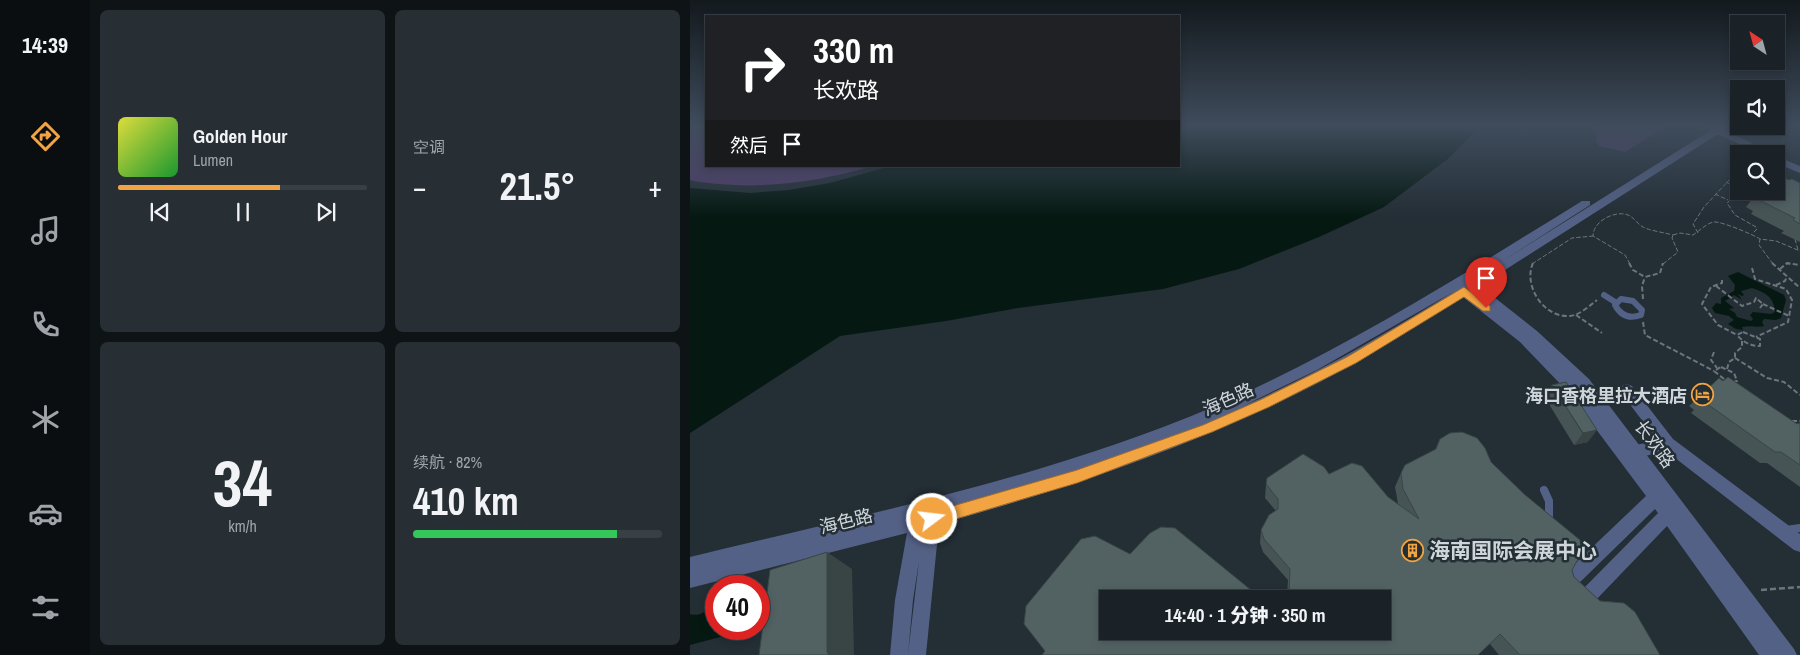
<!DOCTYPE html>
<html lang="zh">
<head>
<meta charset="utf-8">
<style>
  :root { --surface:#1a2228; --page:#272f34; --text:#f1f3f6; --muted:#9fa4a8; --line:#383f45; --accent:#f3a442 }
  body { margin:0; font-family:"Archivo Narrow","Noto Sans SC",sans-serif; background:var(--page); color:var(--text); height:100vh; display:flex; flex-direction:column; font-size:19px; white-space:nowrap }
  * { box-sizing:border-box; margin:0 }
  p { font-size:16px; color:var(--muted) }
  .icon { flex:none; width:28px; height:28px; fill:none; stroke:currentColor; stroke-width:2; stroke-linecap:round; stroke-linejoin:round }
  .map { position:relative; flex:1; overflow:hidden }
  .details { display:flex; flex-direction:column; gap:10px; padding:10px; background:#0e1316; width:600px }
  .details>* { flex:none }
  .hud { position:absolute; left:15px; top:15px; width:475px; height:152px; border-radius:0px; box-shadow:0 2px 8px #0003,0 0 0 1px var(--line); background:#202124; color:#fff; overflow:hidden }
  .needle { width:32px; rotate:324deg }
  .fabs { position:absolute; left:1040px; top:15px; display:grid; gap:10px }
  .fabs a { display:grid; place-items:center; width:55px; height:55px; border-radius:0px; background:var(--surface); box-shadow:0 2px 8px #0003,0 0 0 1px var(--line); font-size:25px }
  .speed { position:absolute; left:15px; top:575px; display:flex; gap:10px; font-size:25px; font-weight:700; text-align:center }
  .speed>* { display:grid; place-content:center; width:65px; height:65px; border-radius:50%; background:var(--surface); box-shadow:0 2px 8px #0003,0 0 0 1px var(--line); line-height:1 }
  .speed .limit { border:8px solid #d22; background:#fff; color:#111 }
  .pin { position:absolute; display:grid; place-items:center; width:42px; height:42px; color:#fff; margin:-51px -21px; border-radius:50% 50% 50% 0; rotate:-45deg; box-shadow:0 0 5px #0007 }
  .pin .icon { rotate:45deg }
  .me { position:absolute; width:55px; margin:-28px; rotate:75deg; stroke-linejoin:round; filter:drop-shadow(0 0 4px #0008) }
  .turn { display:flex; align-items:center; gap:18px; height:105px; padding:0 25px; font-size:22px }
  .turn .icon { width:65px; height:65px; stroke-width:2.5 }
  .turn b { display:block; font-size:35px; line-height:42px }
  .then { display:flex; align-items:center; height:48px; padding:0 25px; background:#0003; gap:10px; font-size:19px }
  .big { font-size:38px; font-weight:800; line-height:1.1 }
  .details .widget { flex:1; display:flex; flex-direction:column; justify-content:center; gap:8px; min-width:0; padding:0 18px; border-radius:8px; background:var(--page) }
  .details .dial { align-items:center; gap:0 }
  .dial b { font-size:65px; line-height:1 }
  .song { display:flex; align-items:center; gap:15px }
  .cover { width:60px; height:60px; border-radius:8px; background:linear-gradient(135deg,hsl(60 70% 55%),hsl(130 70% 35%)) }
  .played { height:5px; border-radius:2px; background:linear-gradient(90deg,var(--accent) 65%,var(--line) 65%) }
  .keys { display:flex; justify-content:space-around; direction:ltr }
  .heat { display:flex; justify-content:space-between; align-items:center; font-size:28px; direction:ltr }
  .charge { height:8px; border-radius:4px; background:linear-gradient(90deg,#34c759 82%,var(--line) 0) }
  .details .tiles { flex:1; display:grid; gap:10px; grid-template-columns:repeat(2,1fr) }
  .trip { position:absolute; left:409px; top:590px; width:292px; height:50px; border-radius:0px; background:var(--surface); box-shadow:0 2px 8px #0003,0 0 0 1px var(--line); font-weight:800; line-height:50px; text-align:center }
  main { display:flex; flex:1; min-height:0 }
  .tabs { display:flex; flex-direction:column; width:90px; justify-content:space-around; align-items:center; background:#0a0e10; color:var(--muted) }
  .tabs .icon { width:35px; height:35px }
  .tabs .on { color:var(--accent) }
  .tabs b { font-size:22px; color:var(--text) }
  .map>svg:first-child { display:block }
  .green { fill:#4f3d6a }
  .water { fill:#051912; fill-rule:evenodd }
  .lines { fill:none; stroke-linecap:round; stroke-linejoin:round }
  .path-far2 { stroke:#6c757b; stroke-width:1; stroke-dasharray:4.5 2; stroke-linecap:butt }
  .path-far1 { stroke:#6c757b; stroke-width:2; stroke-dasharray:5 2.5; stroke-linecap:butt }
  .path { stroke:#6c757b; stroke-width:2.5; stroke-dasharray:6 3; stroke-linecap:butt }
  .service-far1 { stroke:#546186; stroke-width:6 }
  .service { stroke:#546186; stroke-width:8 }
  .minor { fill:#546186; fill-rule:evenodd }
  .tertiary { fill:#546186; fill-rule:evenodd }
  .wall { fill:#475455 }
  .shaded-wall { fill:#394545 }
  .building { fill:#526263; stroke:#394545 }
  .route { fill:#f3a442; stroke:#9e6b2b }
  .labels { text-anchor:middle; dominant-baseline:central; stroke-width:5; stroke-linejoin:round; paint-order:stroke }
  .poi-label { font-size:18px; font-weight:bold; fill:#cfd6db; stroke:#232e35; text-anchor:end }
  .street-label { font-size:18px; fill:#cfd6db; stroke:#232e35 }
  .near-poi-label { font-size:21px; font-weight:bold; fill:#cfd6db; stroke:#232e35; text-anchor:start }
</style>
</head>
<body>
<main>
<nav class="tabs">
<b>14:39</b>
<svg class="icon on" aria-label="directions" viewBox="0 0 24 24"><path d="M12 3l9 9-9 9-9-9zM9 14v-3h6M13 9l2 2-2 2"/></svg>
<svg class="icon" aria-label="music" viewBox="0 0 24 24"><path d="M9 18V5l10-2v13"/><circle cx="6" cy="18" r="3"/><circle cx="16" cy="16" r="3"/></svg>
<svg class="icon" aria-label="phone" viewBox="0 0 24 24"><path d="M5 4h4l2 5-3 2q2 4 5 5l2-3 5 2v4C11 20 4 13 5 4z"/></svg>
<svg class="icon" aria-label="climate" viewBox="0 0 24 24"><path d="M12 3v18M4 7l16 10M4 17L20 7"/></svg>
<svg class="icon" aria-label="car" viewBox="0 0 24 24"><path d="M5 17H2v-5l4-1 3-4h7l3 4 3 1v5h-3M9 17h6M6 11h13"/><circle cx="7" cy="17" r="2"/><circle cx="17" cy="17" r="2"/></svg>
<svg class="icon" aria-label="filters" viewBox="0 0 24 24"><path d="M4 7h16M4 17h16"/><circle cx="9" cy="7" r="2"/><circle cx="15" cy="17" r="2"/></svg>
</nav>
<section class="details">
<div class="tiles">
<div class="widget">
<div class="song"><i class="cover"></i><div><b>Golden Hour</b><p>Lumen</p></div></div>
<div class="played"></div>
<div class="keys"><svg class="icon" aria-label="previous" viewBox="0 0 24 24"><path d="M18 5L8 12l10 7zM5 5v14"/></svg><svg class="icon" aria-label="pause" viewBox="0 0 24 24"><path d="M8 5v14M16 5v14"/></svg><svg class="icon" aria-label="next" viewBox="0 0 24 24"><path d="M6 5l10 7-10 7zM19 5v14"/></svg></div>
</div>
<div class="widget"><p>空调</p>
<div class="heat"><a>−</a><b class="big">21.5°</b><a>+</a></div>
</div>
<div class="widget dial"><b>34</b><p>km/h</p></div>
<div class="widget"><p>续航 · 82%</p><b class="big">410 km</b><div class="charge"></div></div>
</div>
</section>
<div class="map">
<svg width="1110" height="655" viewBox="0 0 1110 655">
  <rect width="100%" height="100%" fill="#232e35"/>
  <g class="green">
    <path d="M 0,125 L 16,125 L 16,166 L 183,166 C 125,183 64,191 4,181 L 0,180 Z"/>
    <path d="M 907,125 L 978,125 L 935,152 L 909,146 L 906,141 Z"/>
  </g>
  <g class="water">
    <path d="M 489,125 L 791,125 L 759,158 L 694,207 L 629,237 L 549,269 L 473,289 L 328,308 L 256,321 L 150,336 L 0,433 L 0,188 L 60,193 L 99,190 L 140,183 L 201,166 L 489,166 Z"/>
    <path d="M 1048,272 L 1094,295 L 1096,300 L 1091,318 L 1086,320 L 1074,319 L 1072,322 L 1074,326 C 1067,328 1062,325 1052,327 L 1053,330 L 1046,329 L 1038,324 L 1044,320 L 1039,316 L 1025,313 L 1022,308 L 1026,303 L 1031,304 L 1031,298 L 1044,291 L 1045,285 L 1038,276 ZM 1062,288 C 1076,293 1084,297 1085,312 L 1081,314 L 1063,312 L 1060,315 L 1063,319 L 1061,321 L 1047,317 L 1045,313 L 1039,309 L 1044,308 L 1035,301 L 1044,295 L 1052,300 L 1048,294 L 1052,296 L 1054,295 L 1051,291 Z"/>
    <path d="M 26,590 L 26,629 L 42,629 L 30,637 L 0,645 L 0,614 C 9,617 17,612 22,603 L 20,597 Z"/>
  </g>
  <g class="lines">
    <g class="path-far2">
      <path d="M 1036,182 L 1049,189"/>
      <path d="M 1050,191 L 1037,203 L 1045,215 L 1066,227 L 1067,229 L 1063,233"/>
      <path d="M 1025,194 L 1038,200"/>
      <path d="M 1008,233 L 1003,224 L 1014,207 L 1040,179"/>
      <path d="M 983,235 L 990,233 L 1003,235 C 1009,231 1017,223 1024,222 C 1031,221 1064,235 1070,239"/>
      <path d="M 1105,239 L 1108,250"/>
      <path d="M 842,264 L 882,238 L 903,236"/>
      <path d="M 940,264 L 935,255 L 903,236 C 903,221 925,210 938,215 C 945,218 947,224 953,227 C 957,230 976,233 983,235"/>
      <path d="M 973,264 L 988,252 L 982,238 L 983,235"/>
      <path d="M 1083,264 L 1069,245 L 1070,239 L 1086,241 L 1110,251"/>
      <path d="M 1096,264 L 1102,264"/>
    </g>
    <g class="path-far1">
      <path d="M 843,263 C 833,285 853,318 880,316 C 890,315 899,306 907,300"/>
      <path d="M 939,263 L 943,270 L 955,277 L 970,273 L 973,263"/>
      <path d="M 1082,263 L 1110,288"/>
      <path d="M 1062,268 L 1065,279 L 1096,289 L 1102,300 L 1098,322 L 1066,337"/>
      <path d="M 1090,269 L 1097,263 L 1110,265"/>
      <path d="M 1032,280 L 1032,283 L 1021,287 L 1012,304 L 1028,325 L 1047,335"/>
      <path d="M 1086,285 L 1095,281 L 1097,276"/>
      <path d="M 1026,286 L 1052,306 L 1064,302 L 1066,298 L 1073,304 L 1070,308"/>
      <path d="M 953,299 L 952,286 L 955,277"/>
      <path d="M 1073,304 L 1099,316"/>
      <path d="M 886,315 L 912,333"/>
      <path d="M 953,322 L 955,335 L 1024,371"/>
      <path d="M 1053,332 L 1070,339 L 1070,346 C 1060,346 1053,342 1047,335 Z"/>
      <path d="M 1024,352 L 1021,360 L 1027,368"/>
      <path d="M 1045,358 L 1077,378 L 1094,382 L 1110,395"/>
      <path d="M 1031,367 L 1044,373 L 1047,381 L 1039,383 L 1024,371 Z"/>
      <path d="M 1037,369 L 1039,362 L 1045,358 L 1045,353 L 1052,347 L 1052,341"/>
      <path d="M 1102,421 L 1110,421"/>
    </g>
    <path class="path" d="M 1071,590 L 1110,587"/>
    <g class="service-far1">
      <path d="M 914,295 L 925,302"/>
      <path d="M 931,299 L 943,301 L 952,310 L 951,315 C 940,319 931,316 925,305 Z"/>
    </g>
    <g class="service">
      <path d="M 854,490 L 859,501 L 859,522"/>
      <path d="M 1096,530 L 1110,528"/>
    </g>
    <path class="minor" d="M 937,384 L 942,386 L 983,439 L 1110,534 L 1110,552 L 1104,550 L 976,451 L 947,458 L 942,456 L 940,451 L 942,446 L 967,440 L 932,394 L 930,390 L 932,386 Z"/>
    <g class="tertiary">
      <path d="M 1023,125 L 1040,125 L 1035,130 L 1084,154 L 1071,154 L 1028,134 L 790,286 L 847,331 L 899,379 L 1104,649 L 1107,655 L 1069,655 L 977,526 L 903,603 L 897,606 L 891,603 L 888,597 L 891,591 L 968,513 L 965,509 L 884,588 L 878,590 L 872,588 L 870,582 L 872,576 L 956,496 L 879,393 L 830,342 L 773,297 C 710,337 647,376 579,407 C 473,456 362,493 249,524 L 236,655 L 200,655 L 205,600 L 217,533 L 0,588 L 0,557 C 176,514 356,478 523,407 C 653,351 772,275 892,201 L 900,201 L 900,205 L 811,262 L 1021,130 L 1018,128 ZM 765,291 C 697,333 627,374 553,406 L 627,370 ZM 229,561 L 218,654 L 223,600 Z"/>
      <path d="M 1086,156 L 1110,166 L 1110,173 L 1086,163 Z"/>
    </g>
  </g>
  <g class="wall">
    <path d="M 1099,180 L 1110,183 L 1110,242 L 1091,233 L 1094,231 L 1061,214 L 1063,211 L 1056,207 L 1066,194 Z"/>
    <path d="M 862,385 L 898,442 L 884,445 L 854,396 Z"/>
    <path d="M 1011,395 L 1107,424 L 1110,423 L 1110,487 L 1077,463 L 1070,463 L 1001,413 L 1004,410 L 999,406 Z"/>
    <path d="M 750,439 L 801,462 L 882,570 L 884,577 L 970,655 L 809,655 L 800,644 L 418,599 L 692,631 L 597,595 L 598,580 L 573,552 L 570,543 L 571,530 L 586,511 L 575,498 L 576,484 L 639,474 L 698,497 L 708,504 L 705,487 L 711,473 L 745,450 Z"/>
  </g>
  <g class="shaded-wall">
    <path d="M 907,430 L 898,442 L 884,445 L 893,433 Z"/>
    <path d="M 137,552 L 162,569 L 164,655 L 139,655 L 137,652 Z"/>
  </g>
  <g class="building">
    <path d="M 1090,176 L 1099,180 L 1102,179 L 1110,183 L 1110,224 L 1103,220 L 1105,218 L 1071,201 L 1075,198 L 1066,194 L 1070,191 L 1086,191 L 1086,179 Z"/>
    <path d="M 1038,377 L 1107,424 L 1110,423 L 1110,465 L 1091,452 L 1085,452 L 1013,401 L 1016,398 L 1011,395 L 1029,378 L 1033,381 Z"/>
    <path d="M 876,382 L 907,430 L 893,433 L 862,385 Z"/>
    <path d="M 772,432 L 787,438 L 795,448 L 801,462 L 834,494 L 890,540 L 892,552 L 882,570 L 884,577 L 910,601 L 934,603 L 945,612 L 970,655 L 830,655 L 810,634 L 788,655 L 352,655 L 355,651 L 334,624 L 336,606 L 391,539 L 405,536 L 440,554 L 460,533 L 471,527 L 485,528 L 572,599 L 418,599 L 418,631 L 692,631 L 692,599 L 593,599 L 599,594 L 600,569 L 574,539 L 571,530 L 579,515 L 588,509 L 588,499 L 576,484 L 577,478 L 613,454 L 634,467 L 639,474 L 662,463 L 672,466 L 698,497 L 729,519 L 713,489 L 711,473 L 715,465 L 746,449 L 750,439 L 760,433 Z"/>
    <path d="M 137,552 L 137,652 L 139,655 L 69,655 L 80,570 Z"/>
  </g>
  <linearGradient id="sky" x2="0" y2="1"><stop stop-color="#13191d"/><stop offset="0.58" stop-color="#3f4c5c"/><stop offset="1" stop-color="#3f4c5c" stop-opacity="0"/></linearGradient>
  <rect width="1110" height="217" fill="url(#sky)"/>
  <path class="route" d="M 774,287 L 800,306 L 800,311 L 793,311 L 774,297 L 666,363 L 579,407 L 522,432 L 387,483 L 242,526 L 237,524 L 235,519 L 237,514 L 242,512 L 387,470 L 513,425 L 570,400 L 657,357 Z"/>
  <defs>
    <symbol id="hotel-ring" viewBox="-11 -11 22 22"><circle r="9.5" fill="#232e35" stroke="#f3a442" stroke-width="1.5"/><path d="M-6-4.5h1.5V1H6V5H4.5V3h-9V5H-6ZM-4 0a1.8 1.8 0 1 1 3.6 0ZM.5 0V-2.5h3Q6-2.5 6 0Z" fill="#f3a442"/></symbol>
    <symbol id="building-ring" viewBox="-11 -11 22 22"><circle r="9.5" fill="#232e35" stroke="#f3a442" stroke-width="1.5"/><path d="M-4-6H4V6H1V3H-1V6H-4ZM-2.5-4.3h1.7v1.8h-1.7ZM.8-4.3h1.7v1.8H.8ZM-2.5-1h1.7V.8h-1.7ZM.8-1h1.7V.8H.8Z" fill="#f3a442"/></symbol>
  </defs>
  <g fill-rule="evenodd">
    <use href="#hotel-ring" x="1000" y="382" width="25" height="25"/>
    <use href="#building-ring" x="710" y="538" width="25" height="25"/>
  </g>
  <g class="labels">
    <g class="poi-label">
      <text x="997" y="395">海口香格里拉大酒店</text>
    </g>
    <g class="street-label">
      <text transform="translate(538 399) rotate(-24)">海色路</text>
      <text transform="translate(965 444) rotate(54)">长欢路</text>
      <text transform="translate(156 521) rotate(-14)">海色路</text>
    </g>
    <g class="near-poi-label">
      <text x="739" y="550">海南国际会展中心</text>
    </g>
  </g>
</svg>
<div class="fabs">
<a><svg class="needle" viewBox="-14 -14 28 28"><path d="M0-13l5 13h-10z" fill="#e53935"/><path d="M0 13l5-13h-10z" fill="#9fa4a8"/></svg></a>
<a><svg class="icon" aria-label="sound" viewBox="0 0 24 24"><path d="M4 9h4l5-4v14l-5-4H4zM17 9q2 3 0 6"/></svg></a>
<a><svg class="icon" aria-label="search" viewBox="0 0 24 24"><circle cx="10" cy="10" r="6"/><path d="M15 15l6 6"/></svg></a>
</div>
<div class="speed"><div class="limit">40</div></div>
<div class="pin" style="left:796px;top:308px;background:#d93025"><svg class="icon" aria-label="arrive" viewBox="0 0 24 24"><path d="M6 21V4h12l-3 4 3 4H6"/></svg></div>
<svg class="me" style="left:242px;top:519px" viewBox="-20 -20 40 40"><circle r="17" fill="#f3a442" stroke="#fff" stroke-width="3"/><path d="M0-11L8 9 0 5-8 9z" fill="#fff"/></svg>
<div class="trip">14:40 · 1 分钟 · 350 m</div>
<div class="hud">
<div class="turn"><svg class="icon" aria-label="right" viewBox="0 0 24 24"><path d="M7 20v-9h11M14 6l5 5-5 5"/></svg><div><b>330 m</b>长欢路</div></div>
<div class="then">然后<svg class="icon" aria-label="arrive" viewBox="0 0 24 24"><path d="M6 21V4h12l-3 4 3 4H6"/></svg></div>
</div>
</div>
</main>
</body>
</html>
